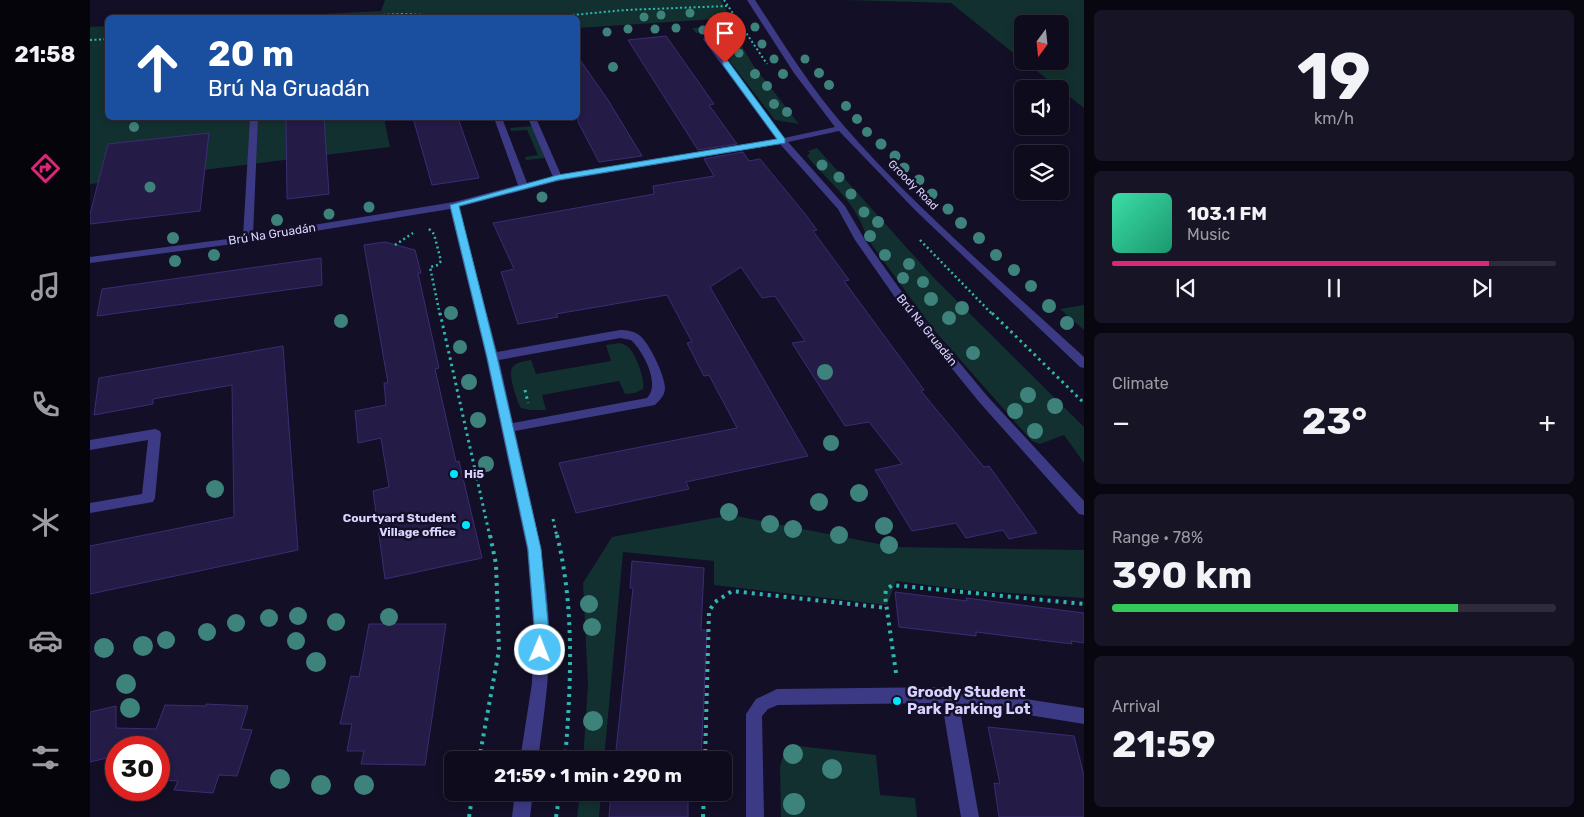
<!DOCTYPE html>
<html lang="en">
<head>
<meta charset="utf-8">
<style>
  :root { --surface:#0e0b1c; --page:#171425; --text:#f1f3f6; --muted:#9b9ba3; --line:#2e2b3b; --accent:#db2777 }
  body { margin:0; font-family:Rubik,sans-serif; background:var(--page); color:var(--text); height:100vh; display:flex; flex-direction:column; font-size:19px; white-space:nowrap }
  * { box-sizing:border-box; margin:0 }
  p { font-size:16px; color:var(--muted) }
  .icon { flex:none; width:28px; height:28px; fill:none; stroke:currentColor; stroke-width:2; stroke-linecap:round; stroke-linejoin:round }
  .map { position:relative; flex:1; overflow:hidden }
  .side { display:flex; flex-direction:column; gap:10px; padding:10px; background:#08060f; width:500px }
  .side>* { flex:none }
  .banner { position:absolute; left:15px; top:15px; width:475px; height:105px; border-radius:8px; box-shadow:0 2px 8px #0003,0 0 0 1px var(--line); background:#1a4fa0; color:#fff; overflow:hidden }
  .needle { width:32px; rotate:195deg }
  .tools { position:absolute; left:924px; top:15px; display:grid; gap:10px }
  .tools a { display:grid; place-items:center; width:55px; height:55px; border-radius:8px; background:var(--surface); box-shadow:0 2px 8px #0003,0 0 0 1px var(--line); font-size:25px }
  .speed { position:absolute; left:15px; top:736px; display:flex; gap:10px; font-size:25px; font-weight:700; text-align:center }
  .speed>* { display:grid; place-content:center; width:65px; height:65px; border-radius:50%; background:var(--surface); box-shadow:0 2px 8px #0003,0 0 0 1px var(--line); line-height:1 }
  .speed .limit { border:8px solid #d22; background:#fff; color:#111 }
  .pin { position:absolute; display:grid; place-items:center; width:42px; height:42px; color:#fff; margin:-51px -21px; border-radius:50% 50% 50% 0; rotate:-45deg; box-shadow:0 0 5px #0007 }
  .pin .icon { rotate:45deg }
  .me { position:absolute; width:55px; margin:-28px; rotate:1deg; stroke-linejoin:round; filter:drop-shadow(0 0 4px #0008) }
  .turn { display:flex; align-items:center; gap:18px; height:105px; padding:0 20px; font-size:22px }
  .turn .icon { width:65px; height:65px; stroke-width:2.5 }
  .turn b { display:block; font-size:35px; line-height:42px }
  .big { font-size:38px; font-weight:700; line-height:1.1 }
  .side .tile { flex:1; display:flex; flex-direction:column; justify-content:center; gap:8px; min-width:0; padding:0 18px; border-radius:8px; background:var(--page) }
  .side .dial { align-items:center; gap:0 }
  .dial b { font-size:65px; line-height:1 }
  .song { display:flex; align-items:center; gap:15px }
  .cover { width:60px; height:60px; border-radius:8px; background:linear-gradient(135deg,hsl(160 70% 55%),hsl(160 70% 35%)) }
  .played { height:5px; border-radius:2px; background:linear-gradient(90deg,var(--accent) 85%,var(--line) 85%) }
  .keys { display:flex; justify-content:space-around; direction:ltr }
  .heat { display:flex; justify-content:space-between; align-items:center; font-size:28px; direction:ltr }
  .charge { height:8px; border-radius:4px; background:linear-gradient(90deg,#34c759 78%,var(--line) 0) }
  .trip { position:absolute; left:354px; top:751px; width:288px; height:50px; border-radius:8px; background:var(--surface); box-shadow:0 2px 8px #0003,0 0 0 1px var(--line); font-weight:700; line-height:50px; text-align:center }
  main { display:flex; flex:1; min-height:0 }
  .tab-bar { display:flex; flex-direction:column; width:90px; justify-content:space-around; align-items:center; background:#06040b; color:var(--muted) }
  .tab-bar .icon { width:35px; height:35px }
  .tab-bar .active { color:var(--accent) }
  .tab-bar b { font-size:22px; color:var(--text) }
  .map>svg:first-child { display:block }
  .green { fill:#12302f }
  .building { fill:#241b47; stroke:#3b2d73 }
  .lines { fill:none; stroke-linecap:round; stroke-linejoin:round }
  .path-far3 { stroke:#2fb8b0; stroke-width:2; stroke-dasharray:2 2.5; stroke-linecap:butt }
  .path-far2 { stroke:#2fb8b0; stroke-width:2.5; stroke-dasharray:2 3; stroke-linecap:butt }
  .path-far1 { stroke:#2fb8b0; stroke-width:3; stroke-dasharray:2.5 4; stroke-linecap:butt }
  .path { stroke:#2fb8b0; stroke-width:4; stroke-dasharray:3 5; stroke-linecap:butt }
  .minor { fill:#3d3a85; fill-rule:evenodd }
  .tree { fill:#3d827b }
  .route { fill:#4fc3f7; stroke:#337fa1 }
  .poi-dot { fill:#00e5ff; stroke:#130f26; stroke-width:2 }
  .labels { text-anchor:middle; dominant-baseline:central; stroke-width:5; stroke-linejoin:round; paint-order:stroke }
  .far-street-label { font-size:11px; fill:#d9d4ff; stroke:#130f26 }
  .street-label { font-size:12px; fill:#d9d4ff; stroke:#130f26 }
  .poi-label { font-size:12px; font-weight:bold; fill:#d9d4ff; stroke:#130f26; text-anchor:start }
  .near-poi-label { font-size:15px; font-weight:bold; fill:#d9d4ff; stroke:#130f26; text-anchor:start }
</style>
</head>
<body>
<main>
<nav class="tab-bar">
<b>21:58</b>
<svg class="icon active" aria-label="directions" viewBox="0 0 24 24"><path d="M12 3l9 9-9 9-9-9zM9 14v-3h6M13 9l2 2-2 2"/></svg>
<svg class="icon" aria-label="music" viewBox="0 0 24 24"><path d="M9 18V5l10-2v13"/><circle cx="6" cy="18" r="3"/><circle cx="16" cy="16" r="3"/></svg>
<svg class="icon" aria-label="phone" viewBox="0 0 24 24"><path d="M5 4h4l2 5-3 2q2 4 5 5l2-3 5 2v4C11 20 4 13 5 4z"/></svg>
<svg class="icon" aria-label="climate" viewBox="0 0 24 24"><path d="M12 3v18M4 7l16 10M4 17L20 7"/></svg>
<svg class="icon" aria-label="car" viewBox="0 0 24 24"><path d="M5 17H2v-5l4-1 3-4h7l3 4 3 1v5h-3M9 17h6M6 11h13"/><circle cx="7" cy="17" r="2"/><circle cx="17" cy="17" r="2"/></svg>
<svg class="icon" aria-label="filters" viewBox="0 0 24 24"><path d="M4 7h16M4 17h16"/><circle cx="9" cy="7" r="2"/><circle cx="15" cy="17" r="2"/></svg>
</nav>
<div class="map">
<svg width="994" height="817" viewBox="0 0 994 817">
  <rect width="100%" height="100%" fill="#130f26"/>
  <g class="green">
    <path d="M 295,0 L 631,0 L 641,18 L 488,28 L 488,18 L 173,17 L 291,11 Z"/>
    <path d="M 755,0 L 994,0 L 994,108 L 934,61 L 970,61 L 970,24 L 932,24 L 932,60 L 861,3 Z"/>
    <path d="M 17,26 L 18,118 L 294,118 L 300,147 L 0,184 L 0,27 Z"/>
    <path d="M 640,26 L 663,65 L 709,124 L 685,120 L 631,50 L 631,48 L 641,43 L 639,35 L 632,31 L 606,33 L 602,28 Z"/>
    <path d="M 442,126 L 455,158 L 436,160 L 435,157 L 448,155 L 437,130 L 421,131 L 420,128 Z"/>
    <path d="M 727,148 L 844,278 L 994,427 L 994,463 L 974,435 L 950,444 L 942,441 L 843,329 L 782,245 C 776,236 773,226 768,217 C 756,194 733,176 717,156 L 720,153 L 718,151 Z"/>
    <path d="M 994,305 L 994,330 L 970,309 Z"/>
    <path d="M 530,343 C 533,344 536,345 538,347 C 545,352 556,381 553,389 L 545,393 L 535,394 L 529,381 L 452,395 L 456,410 L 440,410 L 431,408 C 427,402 418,374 422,368 C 426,362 435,361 441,360 L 446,374 L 521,361 L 516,345 Z"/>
    <path d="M 641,515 L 804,547 L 994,550 L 994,598 L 876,590 L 806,581 L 797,605 L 624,585 L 624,561 L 533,552 L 514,760 L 493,760 L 498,684 L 493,583 L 522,537 Z"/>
    <path d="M 700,745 L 786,755 L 790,795 L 825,798 L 827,817 L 691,817 L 690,767 L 695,749 Z"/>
    <path d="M 490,793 L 511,793 L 509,817 L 487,817 Z"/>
  </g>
  <g class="building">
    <path d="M 576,36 L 624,104 L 619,105 L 647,144 L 608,150 L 538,40 Z"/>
    <path d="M 488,57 L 518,100 L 552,156 L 509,162 L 488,122 Z"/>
    <path d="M 196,118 L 234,118 L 239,194 L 197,199 Z"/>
    <path d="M 323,118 L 368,118 L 389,178 L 342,185 Z"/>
    <path d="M 119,133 L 110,211 L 0,224 L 0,214 L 18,144 Z"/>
    <path d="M 653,152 L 659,161 L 670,159 L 715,214 L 727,230 L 723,231 L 759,280 L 754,281 L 834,390 L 831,391 L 894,467 L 899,466 L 947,533 L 919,539 L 913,530 L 876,538 L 866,523 L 822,531 L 785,470 L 812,464 L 779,422 L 755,426 L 702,343 L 715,341 L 685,296 L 672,298 L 651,267 L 620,287 L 718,456 L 596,482 L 599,489 L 486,513 L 469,463 L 647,428 L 619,375 L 614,376 L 597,343 L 602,342 L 577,295 L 466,314 L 468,317 L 428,324 L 411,272 L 424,269 L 403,223 L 564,194 L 563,186 L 624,176 L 614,159 Z"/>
    <path d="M 295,242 L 325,250 L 331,273 L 328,273 L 349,368 L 345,369 L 366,462 L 369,461 L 392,558 L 295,579 L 283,491 L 299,487 L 291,438 L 268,443 L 265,411 L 296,405 L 294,383 L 298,383 L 274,245 Z"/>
    <path d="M 231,258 L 232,285 L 7,316 L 12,289 Z"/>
    <path d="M 193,346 L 208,550 L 0,594 L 0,546 L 144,517 L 142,385 L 63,399 L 63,404 L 4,415 L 9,378 Z"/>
    <path d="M 542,561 L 614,568 L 611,630 L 617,630 L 611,760 L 525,760 L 543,588 L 540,588 Z"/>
    <path d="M 805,592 L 877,601 L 876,598 L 994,613 L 994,643 L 981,641 L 982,644 L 886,632 L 886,636 L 809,627 Z"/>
    <path d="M 279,624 L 356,624 L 335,765 L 271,764 L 274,751 L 257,751 L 262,724 L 250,724 L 261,676 L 269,677 Z"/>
    <path d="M 116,704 L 158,706 L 151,729 L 162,730 L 147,776 L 129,775 L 123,793 L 84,790 L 88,781 L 69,780 L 69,748 L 26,748 L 26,779 L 16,779 L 25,756 L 0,762 L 0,712 L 26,706 L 26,728 L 66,729 L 75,705 L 116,706 Z"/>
    <path d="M 898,727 L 984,736 L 994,776 L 994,817 L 909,817 L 904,783 L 910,784 Z"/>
    <path d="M 521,792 L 598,792 L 598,817 L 519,817 Z"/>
  </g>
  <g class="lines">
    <g class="path-far3">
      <path d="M 634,0 L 677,64"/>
      <path d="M 230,18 L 311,14 L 408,18"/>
      <path d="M 451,18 L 535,10 L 638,6"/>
      <path d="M 0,40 L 18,39"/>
    </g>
    <g class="path-far2">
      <path d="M 339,229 L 344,234 L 351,261 L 348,265 L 340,267 L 350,315"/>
      <path d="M 830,240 L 903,315"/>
      <path d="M 305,245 L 323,233"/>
    </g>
    <g class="path-far1">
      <path d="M 350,313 L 400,537"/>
      <path d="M 902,313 L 994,403"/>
      <path d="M 435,390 L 438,403"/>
      <path d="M 463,519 L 467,537"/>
    </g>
    <g class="path">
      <path d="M 467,535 C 485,609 481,685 475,760"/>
      <path d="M 806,673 L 795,596 L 796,590 L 802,585 L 994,604"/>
      <path d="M 389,760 L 409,650 L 406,564 L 400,535"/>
      <path d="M 615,760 L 619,611 L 625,602 L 642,591 L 797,608"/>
      <path d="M 379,817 L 383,792"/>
      <path d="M 466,817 L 470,792"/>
      <path d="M 613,817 L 614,792"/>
    </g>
    <g class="minor">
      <path d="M 657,0 L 665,0 C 693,43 720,87 754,126 C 826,209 914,283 994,357 L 994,368 L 990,367 L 826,211 L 749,131 L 698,142 L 755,206 L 775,240 L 819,302 L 898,397 L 994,501 L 994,515 L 989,514 L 890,403 L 811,306 L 765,240 L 748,209 L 690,144 L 468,181 L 369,207 L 407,352 L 530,330 C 536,330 544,331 549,335 C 559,342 575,376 575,388 C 575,395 570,400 565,405 L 425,431 C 439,495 456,558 459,623 C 461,669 454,714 448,760 L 430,760 L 442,683 L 443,623 L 437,549 L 396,357 L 360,209 L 158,242 L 0,263 L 0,257 L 153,237 L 160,118 L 168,118 L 163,235 L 364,202 L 428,185 L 404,118 L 412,118 L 437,183 L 463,177 L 438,118 L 446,118 L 471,175 L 686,139 L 613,39 L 617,37 L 620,37 L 694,138 L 745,127 L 704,73 ZM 530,338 L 541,340 C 553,351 571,384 557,398 L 423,423 L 409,360 Z"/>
      <path d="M 65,429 L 70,431 L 71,434 L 65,498 L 63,502 L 0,513 L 0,503 L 52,494 L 58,440 L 0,450 L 0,440 Z"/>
      <path d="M 859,687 L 994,708 L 994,724 L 869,704 L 889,817 L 871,817 L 852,703 L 688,705 L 678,709 L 672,716 L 674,817 L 656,817 L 656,714 L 666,699 L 687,689 Z"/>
      <path d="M 425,792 L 443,792 L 440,817 L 422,817 Z"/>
    </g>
  </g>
  <g class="tree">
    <circle cx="600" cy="13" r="4.5"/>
    <circle cx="571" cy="15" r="4.5"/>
    <circle cx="554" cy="17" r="4.5"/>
    <circle cx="632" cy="24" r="4.5"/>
    <circle cx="665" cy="27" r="4.5"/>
    <circle cx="586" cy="28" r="4.5"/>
    <circle cx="538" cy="29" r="4.5"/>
    <circle cx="565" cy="29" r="4.5"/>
    <circle cx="613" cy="30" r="4.5"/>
    <circle cx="517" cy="32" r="4.5"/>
    <circle cx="672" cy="44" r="4.5"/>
    <circle cx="649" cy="53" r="4.5"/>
    <circle cx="684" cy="59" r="4.5"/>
    <circle cx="715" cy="59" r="4.5"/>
    <circle cx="523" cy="67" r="5"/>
    <circle cx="729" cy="73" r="5"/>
    <circle cx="665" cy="74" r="5"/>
    <circle cx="693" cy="74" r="5"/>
    <circle cx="739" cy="85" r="5"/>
    <circle cx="677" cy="86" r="5"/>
    <circle cx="684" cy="104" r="5"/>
    <circle cx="756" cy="106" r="5"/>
    <circle cx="697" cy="112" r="5"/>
    <circle cx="767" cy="119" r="5"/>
    <circle cx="44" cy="127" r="5"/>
    <circle cx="777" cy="132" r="5"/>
    <circle cx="791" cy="144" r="5.5"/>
    <circle cx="805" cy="156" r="5.5"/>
    <circle cx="732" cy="165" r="5.5"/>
    <circle cx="814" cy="168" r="5.5"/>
    <circle cx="749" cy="177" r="5.5"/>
    <circle cx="829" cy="180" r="5.5"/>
    <circle cx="60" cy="187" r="5.5"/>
    <circle cx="761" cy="194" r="5.5"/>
    <circle cx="842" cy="194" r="5.5"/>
    <circle cx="452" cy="197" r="5.5"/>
    <circle cx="279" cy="207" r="5.5"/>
    <circle cx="858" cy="209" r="5.5"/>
    <circle cx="774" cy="212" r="5.5"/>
    <circle cx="239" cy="214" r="5.5"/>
    <circle cx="187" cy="220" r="6"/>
    <circle cx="788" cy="222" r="6"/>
    <circle cx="871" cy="223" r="6"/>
    <circle cx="780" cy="236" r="6"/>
    <circle cx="83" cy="238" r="6"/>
    <circle cx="889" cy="238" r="6"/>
    <circle cx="124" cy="255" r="6"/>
    <circle cx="795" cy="255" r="6"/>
    <circle cx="906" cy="255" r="6"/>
    <circle cx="85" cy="261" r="6"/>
    <circle cx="819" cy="264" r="6"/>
    <circle cx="924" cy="270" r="6"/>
    <circle cx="813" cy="278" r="6"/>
    <circle cx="833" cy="282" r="6"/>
    <circle cx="941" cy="286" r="6"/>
    <circle cx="841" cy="299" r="7"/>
    <circle cx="959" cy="306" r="7"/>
    <circle cx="872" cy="308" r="7"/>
    <circle cx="361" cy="313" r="7"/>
    <circle cx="859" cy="318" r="7"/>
    <circle cx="251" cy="321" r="7"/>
    <circle cx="977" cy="323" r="7"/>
    <circle cx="370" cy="347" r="7"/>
    <circle cx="883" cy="353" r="7"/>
    <circle cx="735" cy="372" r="8"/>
    <circle cx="379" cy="382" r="8"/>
    <circle cx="938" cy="395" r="8"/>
    <circle cx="965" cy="406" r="8"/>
    <circle cx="925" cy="411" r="8"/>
    <circle cx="388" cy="420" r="8"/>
    <circle cx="945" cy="431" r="8"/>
    <circle cx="741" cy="443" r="8"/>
    <circle cx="396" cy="464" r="8"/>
    <circle cx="125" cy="489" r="9"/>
    <circle cx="769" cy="493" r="9"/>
    <circle cx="729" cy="502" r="9"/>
    <circle cx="639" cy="512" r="9"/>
    <circle cx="680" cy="524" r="9"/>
    <circle cx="794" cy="526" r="9"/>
    <circle cx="703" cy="529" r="9"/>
    <circle cx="749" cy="535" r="9"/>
    <circle cx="799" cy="545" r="9"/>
    <circle cx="499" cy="604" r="9"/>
    <circle cx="208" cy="616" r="9"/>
    <circle cx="299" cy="617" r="9"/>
    <circle cx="179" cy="618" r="9"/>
    <circle cx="246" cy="622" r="9"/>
    <circle cx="146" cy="623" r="9"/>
    <circle cx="502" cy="627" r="9"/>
    <circle cx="117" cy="632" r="9"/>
    <circle cx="76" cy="640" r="9"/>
    <circle cx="206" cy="641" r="9"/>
    <circle cx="53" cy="646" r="10"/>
    <circle cx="14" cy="648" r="10"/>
    <circle cx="226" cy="662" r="10"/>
    <circle cx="36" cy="684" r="10"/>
    <circle cx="40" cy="708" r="10"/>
    <circle cx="503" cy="721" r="10"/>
    <circle cx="703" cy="754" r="10"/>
    <circle cx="742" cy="769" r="10"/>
    <circle cx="190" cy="779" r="10"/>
    <circle cx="231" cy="785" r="10"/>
    <circle cx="274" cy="785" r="10"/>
    <circle cx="704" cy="804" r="11"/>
  </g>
  <path class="route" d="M 633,61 L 638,61 L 695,139 L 695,143 L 468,180 L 369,206 L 407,357 L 451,549 L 458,623 L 458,650 L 455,654 L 450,656 L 445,654 L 443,650 L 444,623 L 438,549 L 397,357 L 360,205 L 468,175 L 687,139 L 633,65 Z"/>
  <g class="poi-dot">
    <circle cx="364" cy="474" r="5"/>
    <circle cx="376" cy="525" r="5"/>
    <circle cx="807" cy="701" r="5"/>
  </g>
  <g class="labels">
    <g class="far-street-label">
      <text transform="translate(823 185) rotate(45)">Groody Road</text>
    </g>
    <g class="street-label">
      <text transform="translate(182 234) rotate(-9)">Brú Na Gruadán</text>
      <text transform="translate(837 330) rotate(51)">Brú Na Gruadán</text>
    </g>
    <g class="poi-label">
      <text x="374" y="474">Hi5</text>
      <text x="366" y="518" text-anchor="end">Courtyard Student<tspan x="366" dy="14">Village office</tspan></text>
    </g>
    <g class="near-poi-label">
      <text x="817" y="692">Groody Student<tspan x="817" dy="17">Park Parking Lot</tspan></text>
    </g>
  </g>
</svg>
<div class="tools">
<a><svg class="needle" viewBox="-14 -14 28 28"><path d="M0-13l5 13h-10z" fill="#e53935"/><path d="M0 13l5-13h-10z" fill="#9b9ba3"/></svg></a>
<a><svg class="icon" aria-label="sound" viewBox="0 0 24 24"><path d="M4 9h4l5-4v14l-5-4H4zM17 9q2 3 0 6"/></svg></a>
<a><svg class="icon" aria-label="layers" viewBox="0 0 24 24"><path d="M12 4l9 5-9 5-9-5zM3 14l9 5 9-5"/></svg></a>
</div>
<div class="speed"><div class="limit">30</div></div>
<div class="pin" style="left:635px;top:63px;background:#d93025"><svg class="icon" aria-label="arrive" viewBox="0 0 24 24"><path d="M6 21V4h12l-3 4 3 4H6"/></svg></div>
<svg class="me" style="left:450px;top:650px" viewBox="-20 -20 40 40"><circle r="17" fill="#4fc3f7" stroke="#fff" stroke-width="3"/><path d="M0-11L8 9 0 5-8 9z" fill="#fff"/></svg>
<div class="trip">21:59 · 1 min · 290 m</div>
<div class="banner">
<div class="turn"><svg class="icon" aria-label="ahead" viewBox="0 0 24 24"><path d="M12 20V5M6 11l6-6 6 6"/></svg><div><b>20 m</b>Brú Na Gruadán</div></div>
</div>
</div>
<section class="side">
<div class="tile dial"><b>19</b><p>km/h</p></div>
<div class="tile">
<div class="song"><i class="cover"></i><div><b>103.1 FM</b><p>Music</p></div></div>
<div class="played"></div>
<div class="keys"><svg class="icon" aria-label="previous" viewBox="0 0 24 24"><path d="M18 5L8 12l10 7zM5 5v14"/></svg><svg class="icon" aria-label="pause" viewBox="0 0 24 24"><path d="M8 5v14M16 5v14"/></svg><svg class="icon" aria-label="next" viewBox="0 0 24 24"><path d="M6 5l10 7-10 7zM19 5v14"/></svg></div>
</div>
<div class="tile"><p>Climate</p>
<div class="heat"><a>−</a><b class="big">23°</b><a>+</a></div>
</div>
<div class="tile"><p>Range · 78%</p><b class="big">390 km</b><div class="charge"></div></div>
<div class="tile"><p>Arrival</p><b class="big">21:59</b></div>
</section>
</main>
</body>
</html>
